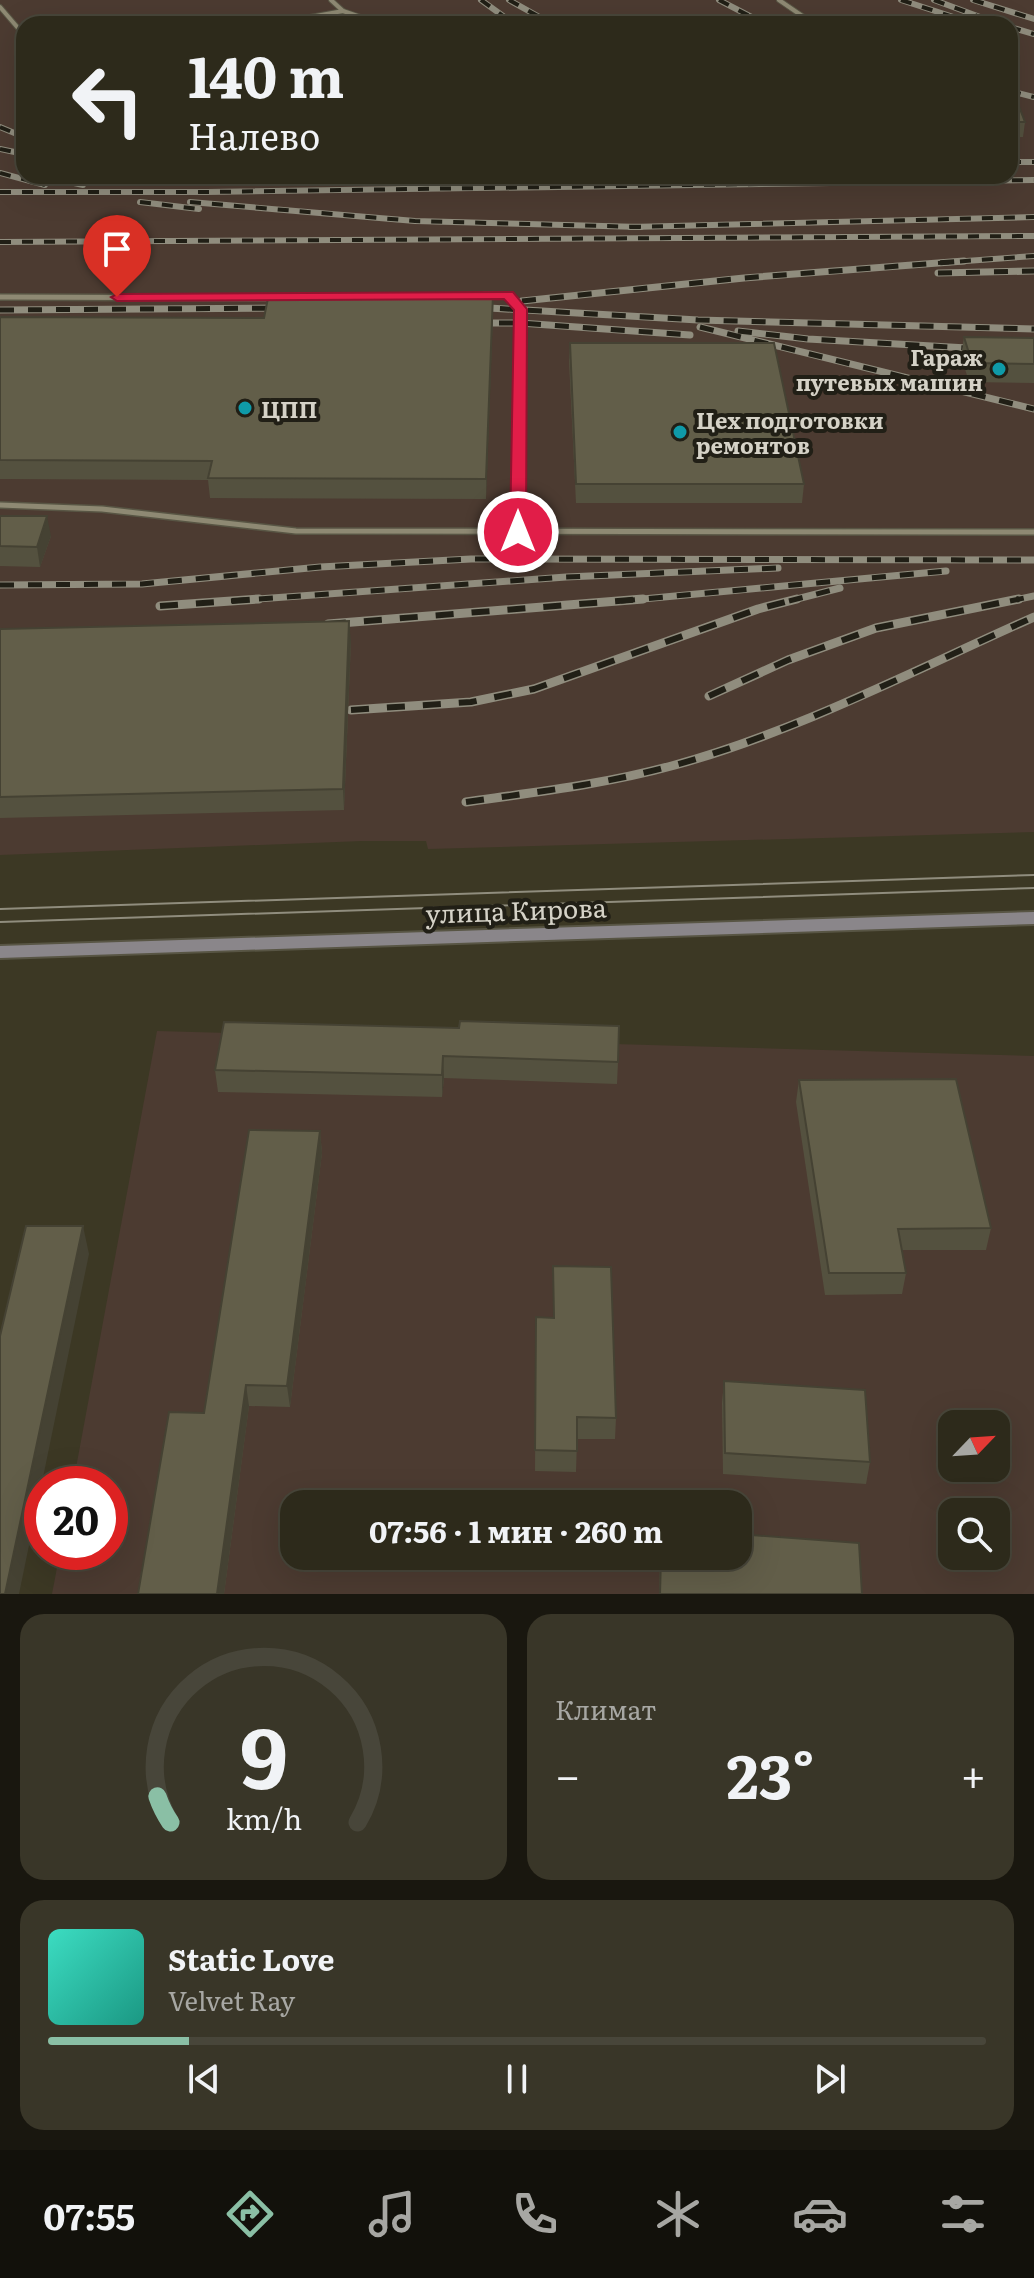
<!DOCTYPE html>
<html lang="ru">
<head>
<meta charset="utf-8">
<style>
  :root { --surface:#2d2a1b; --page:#393628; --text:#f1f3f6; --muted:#a7a7a3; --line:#48463a; --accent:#8abfa5 }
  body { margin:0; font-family:Literata,serif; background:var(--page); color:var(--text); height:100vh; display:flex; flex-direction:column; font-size:30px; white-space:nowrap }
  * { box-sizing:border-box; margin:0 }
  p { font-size:26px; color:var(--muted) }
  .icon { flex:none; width:44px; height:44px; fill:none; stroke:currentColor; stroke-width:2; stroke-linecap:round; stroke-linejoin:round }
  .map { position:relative; height:1594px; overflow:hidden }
  .sheet { display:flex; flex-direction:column; gap:20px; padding:20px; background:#19170f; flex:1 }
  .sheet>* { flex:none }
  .hud { position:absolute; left:16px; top:16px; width:1002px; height:168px; border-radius:24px; box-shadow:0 8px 32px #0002,0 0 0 2px var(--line); background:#2d2a1b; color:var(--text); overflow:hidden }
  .needle { width:52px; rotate:65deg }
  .fabs { position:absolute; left:938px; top:1410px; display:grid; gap:16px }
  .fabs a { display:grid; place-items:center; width:72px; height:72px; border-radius:16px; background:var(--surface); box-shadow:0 8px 32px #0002,0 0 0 2px var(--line); font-size:40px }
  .speed { position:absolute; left:24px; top:1466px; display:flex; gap:16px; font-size:40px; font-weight:700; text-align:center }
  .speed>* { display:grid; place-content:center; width:104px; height:104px; border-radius:50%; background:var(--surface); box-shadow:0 8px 32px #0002,0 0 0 2px var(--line); line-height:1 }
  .speed .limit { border:12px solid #d22; background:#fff; color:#111 }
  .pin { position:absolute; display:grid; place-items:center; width:68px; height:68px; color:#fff; margin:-82px -34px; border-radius:50% 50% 50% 0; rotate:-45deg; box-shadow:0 0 8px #0007 }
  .pin .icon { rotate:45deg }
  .me { position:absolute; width:88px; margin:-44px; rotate:0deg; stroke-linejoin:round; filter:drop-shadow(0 0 6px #0008) }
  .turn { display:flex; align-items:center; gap:28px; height:168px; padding:0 40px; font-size:36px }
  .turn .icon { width:104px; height:104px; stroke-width:2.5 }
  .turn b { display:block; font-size:56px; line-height:68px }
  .big { font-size:60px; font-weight:700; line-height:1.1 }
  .sheet .widget { flex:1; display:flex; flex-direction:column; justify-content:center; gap:12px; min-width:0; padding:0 28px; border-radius:24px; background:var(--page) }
  .sheet .dial { align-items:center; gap:0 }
  .dial svg { height:208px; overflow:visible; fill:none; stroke:var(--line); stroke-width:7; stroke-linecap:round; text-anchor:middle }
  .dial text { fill:var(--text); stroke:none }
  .song { display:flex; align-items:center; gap:24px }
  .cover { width:96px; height:96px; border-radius:12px; background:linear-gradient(135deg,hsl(170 70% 55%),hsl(170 70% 35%)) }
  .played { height:8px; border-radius:4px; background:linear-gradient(90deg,var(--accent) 15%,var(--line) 15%) }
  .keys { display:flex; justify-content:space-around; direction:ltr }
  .heat { display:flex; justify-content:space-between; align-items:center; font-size:44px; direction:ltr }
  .sheet .tiles { flex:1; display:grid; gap:20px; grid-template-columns:1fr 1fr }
  .widget:last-child { grid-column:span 2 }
  .trip { position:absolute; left:280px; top:1490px; width:472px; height:80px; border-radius:24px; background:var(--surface); box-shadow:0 8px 32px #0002,0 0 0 2px var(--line); font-weight:700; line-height:80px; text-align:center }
  .menu { display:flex; height:128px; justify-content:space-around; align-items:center; background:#12110b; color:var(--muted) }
  .menu .icon { width:56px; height:56px }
  .menu .active { color:var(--accent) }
  .menu b { font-size:36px; color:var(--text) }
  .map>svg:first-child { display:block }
  .industrial { fill:#4c3b31; fill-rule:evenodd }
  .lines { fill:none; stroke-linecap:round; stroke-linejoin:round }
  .lane-far1-casing { stroke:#585544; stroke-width:6 }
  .lane-casing { stroke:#585544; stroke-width:8 }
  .secondary-casing { stroke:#585544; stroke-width:4 }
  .lane-far1 { stroke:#8e8973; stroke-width:4 }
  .lane { stroke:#8e8973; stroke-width:5 }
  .secondary { fill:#8a868a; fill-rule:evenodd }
  .tram { stroke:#908d7e; stroke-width:2 }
  .rail-far2-casing { stroke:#908d7e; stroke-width:6 }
  .rail-far1-casing { stroke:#908d7e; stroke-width:7 }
  .rail-casing { stroke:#908d7e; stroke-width:9 }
  .rail-far2 { stroke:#211f16; stroke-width:4; stroke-dasharray:11; stroke-linecap:butt }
  .rail-far1 { stroke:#211f16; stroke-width:5; stroke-dasharray:14; stroke-linecap:butt }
  .rail { stroke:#211f16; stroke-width:6; stroke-dasharray:18; stroke-linecap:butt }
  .wall { fill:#54513f }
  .shaded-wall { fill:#454233 }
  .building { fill:#625e49; stroke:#454233; stroke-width:2 }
  .route { fill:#e11d48; stroke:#92132f; stroke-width:2 }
  .culture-dot { fill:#0f9aa8; stroke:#211f16; stroke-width:3 }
  .labels { text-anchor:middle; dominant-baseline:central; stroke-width:8; stroke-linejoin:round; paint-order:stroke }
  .far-poi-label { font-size:22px; font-weight:bold; fill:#d5d2c7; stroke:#211f16; text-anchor:start }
  .street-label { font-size:26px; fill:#d5d2c7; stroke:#211f16 }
</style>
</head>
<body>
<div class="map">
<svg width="1034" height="1594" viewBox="0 0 1034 1594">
  <rect width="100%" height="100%" fill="#3c3824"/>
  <g class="industrial">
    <path d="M 0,0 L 1034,0 L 1034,832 L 428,849 L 426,841 L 362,841 L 0,855 ZM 24,24 L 1010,24 L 1010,176 L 24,176 Z"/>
    <path d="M 157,1031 L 1034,1056 L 1034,1594 L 52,1594 L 60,1552 L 110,1552 L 110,1484 L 73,1484 ZM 952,1424 L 996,1424 L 996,1468 L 952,1468 ZM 294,1504 L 738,1504 L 738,1556 L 294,1556 ZM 952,1512 L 996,1512 L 996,1556 L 952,1556 Z"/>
  </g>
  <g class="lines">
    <defs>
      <g id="lane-far1">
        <path d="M 331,0 L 343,11 L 381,24"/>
        <path d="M 779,0 L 814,24"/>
        <path d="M 0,7 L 24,35"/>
        <path d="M 272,24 L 343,11"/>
      </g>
      <g id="lane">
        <path d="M 485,295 L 508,295 L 520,309 L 518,532"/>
        <path d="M 0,297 L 274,298"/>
        <path d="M 0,505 L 102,509 L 296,531 L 1034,532"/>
      </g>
      <path id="secondary" d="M 1034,912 L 1034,924 L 0,958 L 0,946 Z"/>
    </defs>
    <use href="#lane-far1" class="lane-far1-casing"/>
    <use href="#lane" class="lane-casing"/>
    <use href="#secondary" class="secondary-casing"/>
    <use href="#lane-far1" class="lane-far1"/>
    <use href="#lane" class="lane"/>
    <use href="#secondary" class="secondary"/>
    <g class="tram">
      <path d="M 0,909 L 1034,875"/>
      <path d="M 0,922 L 1034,888"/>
    </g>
    <defs>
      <g id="rail-far2">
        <path d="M 481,0 L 510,21"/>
        <path d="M 509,0 L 552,24"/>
        <path d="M 719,0 L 765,24"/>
        <path d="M 901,0 L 975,24"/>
        <path d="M 934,0 L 999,24"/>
        <path d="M 973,0 L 1034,19"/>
        <path d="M 1010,27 L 1034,34"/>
        <path d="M 1010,91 L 1034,97"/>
        <path d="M 0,127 L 24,137"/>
        <path d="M 0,149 L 24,154"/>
        <path d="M 1010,162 L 1034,162"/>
        <path d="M 0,173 L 45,185"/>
        <path d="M 43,176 L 83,185"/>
        <path d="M 0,192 L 207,192 L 1034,180"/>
        <path d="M 140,202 L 199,209"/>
        <path d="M 190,202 L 415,221 L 641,227"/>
        <path d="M 630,227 L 1034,217"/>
        <path d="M 0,242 L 1034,236"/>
        <path d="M 938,263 L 1034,256"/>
      </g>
      <g id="rail-far1">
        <path d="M 938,273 L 1034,271"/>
        <path d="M 522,301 L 744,278 L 964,261"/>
        <path d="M 472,307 L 698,320 L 1034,329"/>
        <path d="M 0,310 L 288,308"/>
        <path d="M 471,323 L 520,323 L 690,335"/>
        <path d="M 700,327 L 1034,409"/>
        <path d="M 738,331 L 808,339 L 985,349"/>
        <path d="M 0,585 L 142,584 L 320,567 L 471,559 L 1034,560"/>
        <path d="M 231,601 L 566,577 L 778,568"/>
        <path d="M 621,601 L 946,571"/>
        <path d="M 789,601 L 840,588"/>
        <path d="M 1010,601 L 1034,596"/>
      </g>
      <g id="rail">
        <path d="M 160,606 L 259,599"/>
        <path d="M 328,624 L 643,599"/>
        <path d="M 709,696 L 788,660 L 876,628 L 1019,599"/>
        <path d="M 351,710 L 471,702 L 534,689 L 758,609 L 797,599"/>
        <path d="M 466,802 C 537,792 606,784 675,765 C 796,732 919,668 1034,617"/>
      </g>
    </defs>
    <use href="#rail-far2" class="rail-far2-casing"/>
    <use href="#rail-far1" class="rail-far1-casing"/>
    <use href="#rail" class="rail-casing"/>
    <use href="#rail-far2" class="rail-far2"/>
    <use href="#rail-far1" class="rail-far1"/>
    <use href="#rail" class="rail"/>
  </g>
  <g class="wall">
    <path d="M 1010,91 L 1025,122 L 1023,137 L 1010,137 Z"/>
    <path d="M 493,312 L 486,499 L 210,498 L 208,480 L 0,479 L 0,317 L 264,318 Z"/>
    <path d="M 964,337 L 1034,338 L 1034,383 L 969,382 L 961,356 Z"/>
    <path d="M 570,343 L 804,484 L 802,503 L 576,503 L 569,361 Z"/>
    <path d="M 0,516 L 51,536 L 40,567 L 0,566 Z"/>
    <path d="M 0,629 L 351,641 L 344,810 L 0,818 Z"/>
    <path d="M 224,1022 L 618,1062 L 617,1084 L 444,1078 L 442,1097 L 218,1092 L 215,1070 Z"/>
    <path d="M 799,1080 L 991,1228 L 986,1250 L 902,1250 L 906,1273 L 902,1294 L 825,1295 L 796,1102 Z"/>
    <path d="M 320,1131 L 322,1153 L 290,1407 L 249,1406 L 224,1594 L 138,1594 L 204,1413 Z"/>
    <path d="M 553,1266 L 616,1418 L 615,1439 L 577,1439 L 576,1472 L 535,1471 L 536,1317 L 553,1318 Z"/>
    <path d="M 724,1381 L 870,1462 L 866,1484 L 723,1474 L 722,1403 Z"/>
    <path d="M 660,1556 L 738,1556 L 862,1594 L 659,1594 Z"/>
  </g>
  <g class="shaded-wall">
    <path d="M 493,294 L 493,312 L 486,499 L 486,479 Z"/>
    <path d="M 47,516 L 51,536 L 40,567 L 37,547 Z"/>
    <path d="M 349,621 L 351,641 L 344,810 L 343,789 Z"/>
    <path d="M 443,1056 L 444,1078 L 442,1097 L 442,1075 Z"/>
    <path d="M 320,1131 L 322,1153 L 290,1407 L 287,1386 Z"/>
    <path d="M 83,1226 L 89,1254 L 19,1594 L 5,1594 Z"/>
    <path d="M 246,1385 L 249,1406 L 224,1594 L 217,1594 Z"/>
  </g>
  <g class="building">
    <path d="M 1010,91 L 1013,91 L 1025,122 L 1010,122 Z"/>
    <path d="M 269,293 L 493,294 L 486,479 L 208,478 L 212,461 L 0,460 L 0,317 L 264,318 Z"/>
    <path d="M 964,337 L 1034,338 L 1034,364 L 972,363 Z"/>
    <path d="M 570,343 L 774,343 L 804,484 L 576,484 Z"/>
    <path d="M 0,516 L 47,516 L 37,547 L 0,546 Z"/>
    <path d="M 349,621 L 343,789 L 0,797 L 0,629 Z"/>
    <path d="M 460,1021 L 619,1026 L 618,1062 L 443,1056 L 442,1075 L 215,1070 L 224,1022 L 459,1028 Z"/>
    <path d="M 956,1079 L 991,1228 L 898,1229 L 906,1273 L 829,1273 L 799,1080 Z"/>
    <path d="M 249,1130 L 320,1131 L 287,1386 L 246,1385 L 217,1594 L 138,1594 L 169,1412 L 204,1413 Z"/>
    <path d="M 26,1226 L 83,1226 L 5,1594 L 0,1594 L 0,1336 Z"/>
    <path d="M 553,1266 L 611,1267 L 616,1418 L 577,1417 L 577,1451 L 535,1450 L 536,1317 L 554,1318 Z"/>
    <path d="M 724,1381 L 865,1390 L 870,1462 L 725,1453 Z"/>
    <path d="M 738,1534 L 859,1543 L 862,1594 L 660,1594 L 661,1556 L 738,1556 Z"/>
  </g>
  <path class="route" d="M 513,292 L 527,309 L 526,532 L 518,536 L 510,532 L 514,310 L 504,299 L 117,301 L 111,297 L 117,294 Z"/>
  <g class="culture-dot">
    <circle cx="999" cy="369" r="8"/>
    <circle cx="245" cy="408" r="8"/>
    <circle cx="680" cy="432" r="8"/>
  </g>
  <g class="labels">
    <g class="far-poi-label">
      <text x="983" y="356" text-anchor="end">Гараж<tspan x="983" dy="25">путевых машин</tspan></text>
      <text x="261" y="408">ЦПП</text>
      <text x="696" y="419">Цех подготовки<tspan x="696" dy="25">ремонтов</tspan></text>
    </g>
    <g class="street-label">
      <text transform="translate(516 909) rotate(-2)">улица Кирова</text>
    </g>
  </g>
</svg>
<div class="fabs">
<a><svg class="needle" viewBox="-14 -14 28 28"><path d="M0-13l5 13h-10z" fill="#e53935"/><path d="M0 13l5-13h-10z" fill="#a7a7a3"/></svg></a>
<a><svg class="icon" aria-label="search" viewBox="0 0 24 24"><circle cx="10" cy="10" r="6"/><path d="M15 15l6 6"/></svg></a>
</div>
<div class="speed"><div class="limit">20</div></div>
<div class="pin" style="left:117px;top:297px;background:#d93025"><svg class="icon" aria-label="arrive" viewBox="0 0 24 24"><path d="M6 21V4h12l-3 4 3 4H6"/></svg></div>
<svg class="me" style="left:518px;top:532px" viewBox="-20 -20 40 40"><circle r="17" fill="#e11d48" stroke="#fff" stroke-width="3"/><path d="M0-11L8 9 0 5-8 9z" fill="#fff"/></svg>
<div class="trip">07:56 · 1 мин · 260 m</div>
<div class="hud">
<div class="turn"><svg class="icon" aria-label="left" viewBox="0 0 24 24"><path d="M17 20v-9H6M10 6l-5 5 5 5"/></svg><div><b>140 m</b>Налево</div></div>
</div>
</div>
<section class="sheet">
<div class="tiles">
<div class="widget dial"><svg viewBox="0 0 100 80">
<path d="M14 69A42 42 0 1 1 86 69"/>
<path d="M14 69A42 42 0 0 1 9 59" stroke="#8abfa5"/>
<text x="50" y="56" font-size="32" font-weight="700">9</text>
<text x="50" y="72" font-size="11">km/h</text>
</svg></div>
<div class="widget"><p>Климат</p>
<div class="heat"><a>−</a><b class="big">23°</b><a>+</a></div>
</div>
<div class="widget">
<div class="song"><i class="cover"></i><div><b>Static Love</b><p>Velvet Ray</p></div></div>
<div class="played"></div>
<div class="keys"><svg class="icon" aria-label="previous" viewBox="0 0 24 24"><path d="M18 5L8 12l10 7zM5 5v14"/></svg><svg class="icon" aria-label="pause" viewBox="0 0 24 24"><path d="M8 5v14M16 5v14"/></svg><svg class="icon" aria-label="next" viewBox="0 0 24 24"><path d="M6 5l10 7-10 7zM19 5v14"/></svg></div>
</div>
</div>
</section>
<nav class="menu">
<b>07:55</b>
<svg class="icon active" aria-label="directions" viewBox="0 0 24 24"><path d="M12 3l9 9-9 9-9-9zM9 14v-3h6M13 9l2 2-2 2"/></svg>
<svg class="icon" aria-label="music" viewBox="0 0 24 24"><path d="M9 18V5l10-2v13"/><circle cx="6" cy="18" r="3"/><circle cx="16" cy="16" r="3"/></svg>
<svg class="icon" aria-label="phone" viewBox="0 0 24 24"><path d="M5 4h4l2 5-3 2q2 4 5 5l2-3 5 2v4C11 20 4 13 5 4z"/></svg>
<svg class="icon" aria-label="climate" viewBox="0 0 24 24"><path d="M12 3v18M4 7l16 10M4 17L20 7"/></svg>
<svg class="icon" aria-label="car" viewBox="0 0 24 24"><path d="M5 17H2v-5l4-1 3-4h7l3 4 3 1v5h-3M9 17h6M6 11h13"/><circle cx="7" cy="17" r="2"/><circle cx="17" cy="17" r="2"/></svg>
<svg class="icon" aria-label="filters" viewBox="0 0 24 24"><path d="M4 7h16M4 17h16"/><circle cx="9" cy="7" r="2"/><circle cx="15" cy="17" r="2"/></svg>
</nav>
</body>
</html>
